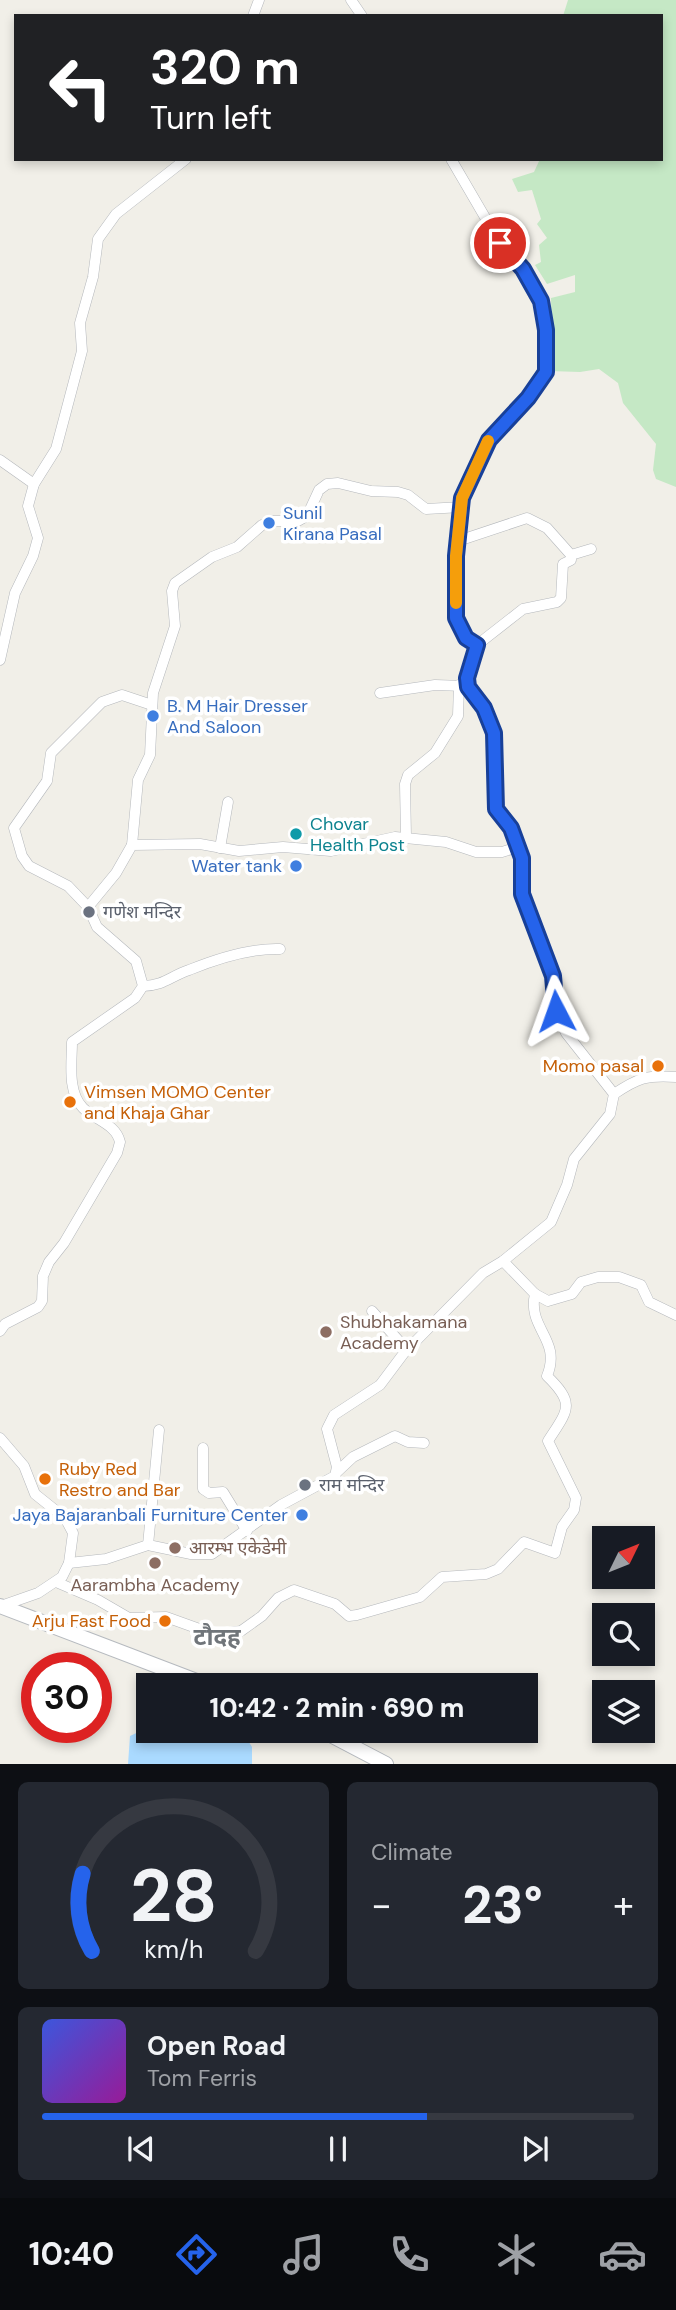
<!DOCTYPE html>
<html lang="en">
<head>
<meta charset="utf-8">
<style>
  :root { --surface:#171b24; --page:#242831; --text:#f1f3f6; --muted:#9ea1a6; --line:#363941; --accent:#2563eb }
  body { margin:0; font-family:"DM Sans","Noto Sans Devanagari",sans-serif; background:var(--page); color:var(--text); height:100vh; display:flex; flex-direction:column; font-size:26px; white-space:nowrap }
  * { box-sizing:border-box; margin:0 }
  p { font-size:23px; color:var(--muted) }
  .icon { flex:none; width:38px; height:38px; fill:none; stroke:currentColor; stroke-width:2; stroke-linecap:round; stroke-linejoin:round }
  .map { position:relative; height:1764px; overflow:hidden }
  .panel { display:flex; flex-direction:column; gap:18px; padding:18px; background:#0d0f14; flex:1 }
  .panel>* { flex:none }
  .hud { position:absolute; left:14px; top:14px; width:649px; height:147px; border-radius:0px; box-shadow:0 4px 10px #0003; background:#202124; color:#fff; overflow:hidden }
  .needle { width:46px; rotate:47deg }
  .tools { position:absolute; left:592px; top:1526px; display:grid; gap:14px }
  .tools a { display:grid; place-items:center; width:63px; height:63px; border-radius:0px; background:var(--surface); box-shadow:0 4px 10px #0003; font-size:35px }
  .speed { position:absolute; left:21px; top:1652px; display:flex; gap:14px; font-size:35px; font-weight:700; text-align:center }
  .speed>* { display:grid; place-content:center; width:91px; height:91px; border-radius:50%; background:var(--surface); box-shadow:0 4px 10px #0003; line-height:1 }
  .speed .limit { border:10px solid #d22; background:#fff; color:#111 }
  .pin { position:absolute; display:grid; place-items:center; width:60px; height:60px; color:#fff; margin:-30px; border:4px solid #fff; border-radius:50%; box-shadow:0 2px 7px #0007 }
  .me { position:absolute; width:77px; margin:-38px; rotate:356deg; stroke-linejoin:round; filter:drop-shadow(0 0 5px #0008) }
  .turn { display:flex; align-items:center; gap:24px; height:147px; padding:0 21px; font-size:32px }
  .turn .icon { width:91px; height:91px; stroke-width:2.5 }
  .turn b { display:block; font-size:49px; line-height:60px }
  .big { font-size:52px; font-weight:800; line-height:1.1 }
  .panel .tile { flex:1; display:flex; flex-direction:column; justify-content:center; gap:10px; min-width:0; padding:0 24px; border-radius:10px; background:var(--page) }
  .panel .dial { align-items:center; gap:0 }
  .dial svg { height:182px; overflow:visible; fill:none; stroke:var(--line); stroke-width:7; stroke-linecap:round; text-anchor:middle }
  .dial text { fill:var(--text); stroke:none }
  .song { display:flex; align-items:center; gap:21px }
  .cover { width:84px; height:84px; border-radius:10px; background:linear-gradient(135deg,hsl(230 70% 55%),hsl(300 70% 35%)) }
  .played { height:7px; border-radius:4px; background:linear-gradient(90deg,var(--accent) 65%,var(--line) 65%) }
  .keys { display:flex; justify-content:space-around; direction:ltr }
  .heat { display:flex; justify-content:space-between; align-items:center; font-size:38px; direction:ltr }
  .panel .tiles { flex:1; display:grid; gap:18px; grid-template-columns:1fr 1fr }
  .tile:last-child { grid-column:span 2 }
  .trip { position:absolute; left:136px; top:1673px; width:402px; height:70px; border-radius:0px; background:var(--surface); box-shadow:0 4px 10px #0003; font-weight:800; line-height:70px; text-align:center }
  .dock { display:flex; height:112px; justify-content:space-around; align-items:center; background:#090b0e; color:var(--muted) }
  .dock .icon { width:49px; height:49px }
  .dock .selected { color:var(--accent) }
  .dock b { font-size:32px; color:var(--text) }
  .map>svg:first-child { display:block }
  .green { fill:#c5e8c5 }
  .water { fill:#aadaff }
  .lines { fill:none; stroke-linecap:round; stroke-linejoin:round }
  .street-casing { stroke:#b5b8bc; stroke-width:11 }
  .secondary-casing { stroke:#b6babf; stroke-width:16 }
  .street { stroke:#fff; stroke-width:10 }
  .secondary { stroke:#fff; stroke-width:14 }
  .route-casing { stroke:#184099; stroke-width:18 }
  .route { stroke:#2563eb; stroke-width:12 }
  .slow { stroke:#f59e0b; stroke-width:12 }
  .shop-dot { fill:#3f7fe0; stroke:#fff; stroke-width:2.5 }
  .culture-dot { fill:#0f9aa8; stroke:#fff; stroke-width:2.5 }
  .worship-dot { fill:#6b7280; stroke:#fff; stroke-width:2.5 }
  .food-dot { fill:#e8710a; stroke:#fff; stroke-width:2.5 }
  .education-dot { fill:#8d6e63; stroke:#fff; stroke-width:2.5 }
  .labels { text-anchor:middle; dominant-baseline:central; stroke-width:7; stroke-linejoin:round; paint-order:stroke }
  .shop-label { font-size:18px; fill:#366cbe; stroke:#fff; text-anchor:start }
  .culture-label { font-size:18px; fill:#0d838f; stroke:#fff; text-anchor:start }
  .worship-label { font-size:18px; fill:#5b616d; stroke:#fff; text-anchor:start }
  .food-label { font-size:18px; fill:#c56008; stroke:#fff; text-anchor:end }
  .education-label { font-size:18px; fill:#785e54; stroke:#fff; text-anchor:start }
  .district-label { font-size:24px; font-weight:bold; fill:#70757a; stroke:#fff }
</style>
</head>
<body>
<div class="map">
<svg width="676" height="1764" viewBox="0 0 676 1764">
  <rect width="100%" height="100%" fill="#f1efe8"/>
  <path class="green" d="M 568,0 L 676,0 L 676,487 L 656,479 L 653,470 L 656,444 L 623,403 L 618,383 L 599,369 L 580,372 L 549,371 L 552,355 L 551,298 L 575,292 L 575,275 L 547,284 L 535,265 L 541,262 L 539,245 L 547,238 L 537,224 L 541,219 L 532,190 L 518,192 L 512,179 L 534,172 L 540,159 L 662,159 L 662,16 L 563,16 Z"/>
  <path class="water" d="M 149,1727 L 149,1731 L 242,1731 L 252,1747 L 252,1764 L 128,1764 L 130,1736 Z"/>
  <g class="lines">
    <defs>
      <g id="street">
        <path d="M 351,0 L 362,16"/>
        <path d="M 253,16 L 259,0"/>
        <path d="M 0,460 L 34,484"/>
        <path d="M 458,541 L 527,518 L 547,528 L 571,555 L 591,549"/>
        <path d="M 477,645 L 523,609 L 557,602 L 561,598 L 563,564 L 571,560 L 571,555"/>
        <path d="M 0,660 L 15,593 L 33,556 L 38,538 L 28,506 L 34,484 L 56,449 L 82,351 L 80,323 L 93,277 L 98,239 L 116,214 L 186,159"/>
        <path d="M 380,693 L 435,685 L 464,686"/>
        <path d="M 406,837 L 405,784 L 408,775 L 435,753 L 458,716 L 459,685"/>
        <path d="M 132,845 L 138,780 L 150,755 L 153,693 L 175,626 L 172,591 L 175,583 L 212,557 L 237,547 L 262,525 L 271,521 L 298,521 L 307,516 L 319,490 L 327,484 L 338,483 L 371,491 L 398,492 L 408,495 L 426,509 L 462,507"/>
        <path d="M 220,848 L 228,802"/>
        <path d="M 88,907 L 68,886 L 29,866 L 22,856 L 14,828 L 47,781 L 51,753 L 102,702 L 122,695 L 152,705"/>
        <path d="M 143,986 C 165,985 169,977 189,970 C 216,959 251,948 280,949"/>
        <path d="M 614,1094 C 638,1078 646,1075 676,1077"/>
        <path d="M 535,1294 L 548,1301 L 572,1294 L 581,1282 L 598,1277 L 619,1277 L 641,1285 L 649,1302 L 676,1315"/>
        <path d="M 372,1311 L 407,1350"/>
        <path d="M 0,1331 L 5,1324 L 38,1307 L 42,1301 L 43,1276 L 49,1262 L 64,1243 L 117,1153 L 120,1142 C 116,1124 95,1120 83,1108 C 67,1092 72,1062 72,1042 L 135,998 L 143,986 L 136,961 L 97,927 L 88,907 L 116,873 L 132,845 L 200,844 L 239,851 L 283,847 L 331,851 L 395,837 L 446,842 L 476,852 L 502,852 L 518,847"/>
        <path d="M 0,1438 L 24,1466 L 35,1494 L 65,1518 L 73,1533 L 69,1563 L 62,1577 L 38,1593 L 1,1606"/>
        <path d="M 203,1448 L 203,1489 L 209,1493 L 223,1492 L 247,1531"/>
        <path d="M 337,1472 L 353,1457 L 395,1436 L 408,1442 L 424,1443"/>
        <path d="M 148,1545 L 159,1430"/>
        <path d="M 69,1563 L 106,1559 L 148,1545 L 191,1554 L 212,1554 L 281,1505 L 335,1476 L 337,1467 L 327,1429 L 334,1415 L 380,1385 L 404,1353 L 483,1273 L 503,1261 L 551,1222 L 567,1185 L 574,1159 L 610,1114 L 614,1094 L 566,1033 L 556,1011 L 553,976 L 522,894 L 521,858 L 511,828 L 496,809 L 494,733 L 484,708 L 468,687 L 467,678 L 477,645 L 466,638 L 456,618 L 456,556 L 462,520 L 462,498 L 489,440 L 528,398 L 546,372 L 546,330 L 541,301 L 523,269 L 500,243 L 451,159"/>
        <path d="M 56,1582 L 98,1600 L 129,1618 L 166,1617 L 216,1635 L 241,1631 L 262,1616 L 278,1598 L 294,1590 L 335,1604 L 349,1616 L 357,1615 L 420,1597 L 442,1577 L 486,1574 L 498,1569 L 524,1542 L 555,1553 L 562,1527 L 574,1510 L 576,1498 L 548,1441 C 568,1410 576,1404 547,1376 C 562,1339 527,1329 535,1294 L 503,1261"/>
      </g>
      <g id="secondary">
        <path d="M 0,1606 L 207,1685"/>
        <path d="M 323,1731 L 386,1764"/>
      </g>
    </defs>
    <use href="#street" class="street-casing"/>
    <use href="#secondary" class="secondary-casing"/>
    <use href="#street" class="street"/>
    <use href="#secondary" class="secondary"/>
  </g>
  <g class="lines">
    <defs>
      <path id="route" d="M 500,243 L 523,269 L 541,301 L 546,330 L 546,372 L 528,398 L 489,440 L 462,498 L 456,556 L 456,618 L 466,638 L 477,645 L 467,678 L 468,687 L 484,708 L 494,733 L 496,809 L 511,828 L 522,858 L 522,894 L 553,976 L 556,1011"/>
    </defs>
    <use href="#route" class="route-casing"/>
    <use href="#route" class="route"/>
    <path class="slow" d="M 456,603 L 456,556 L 462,498 L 488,441"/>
  </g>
  <g class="shop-dot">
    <circle cx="269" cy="523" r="7"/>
    <circle cx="153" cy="716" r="7"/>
    <circle cx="296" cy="866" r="7"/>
    <circle cx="302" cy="1515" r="7"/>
  </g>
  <circle class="culture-dot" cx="296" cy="834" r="7"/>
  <g class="worship-dot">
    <circle cx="89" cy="912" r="7"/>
    <circle cx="305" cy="1485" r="7"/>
  </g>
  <g class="food-dot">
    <circle cx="658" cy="1066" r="7"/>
    <circle cx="70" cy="1102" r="7"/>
    <circle cx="45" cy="1479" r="7"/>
    <circle cx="165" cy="1621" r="7"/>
  </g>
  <g class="education-dot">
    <circle cx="326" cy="1332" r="7"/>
    <circle cx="175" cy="1548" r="7"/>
    <circle cx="155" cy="1563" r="7"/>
  </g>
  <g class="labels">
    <g class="shop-label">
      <text x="283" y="513">Sunil<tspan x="283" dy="21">Kirana Pasal</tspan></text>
      <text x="167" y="706">B. M Hair Dresser<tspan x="167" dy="21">And Saloon</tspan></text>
      <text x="282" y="866" text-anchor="end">Water tank</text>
      <text x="288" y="1515" text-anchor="end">Jaya Bajaranbali Furniture Center</text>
    </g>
    <g class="culture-label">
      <text x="310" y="824">Chovar<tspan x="310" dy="21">Health Post</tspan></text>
    </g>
    <g class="worship-label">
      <text x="103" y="912">गणेश मन्दिर</text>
      <text x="319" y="1485">राम मन्दिर</text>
    </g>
    <g class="food-label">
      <text x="644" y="1066">Momo pasal</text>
      <text x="84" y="1092" text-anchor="start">Vimsen MOMO Center<tspan x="84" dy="21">and Khaja Ghar</tspan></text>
      <text x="59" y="1469" text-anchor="start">Ruby Red<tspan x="59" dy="21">Restro and Bar</tspan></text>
      <text x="151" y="1621">Arju Fast Food</text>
    </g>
    <g class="education-label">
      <text x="340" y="1322">Shubhakamana<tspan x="340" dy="21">Academy</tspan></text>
      <text x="189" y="1548">आरम्भ एकेडेमी</text>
      <text x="155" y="1585" text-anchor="middle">Aarambha Academy</text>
    </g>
    <g class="district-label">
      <text x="217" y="1636">टौदह</text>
    </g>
  </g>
</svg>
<div class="tools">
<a><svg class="needle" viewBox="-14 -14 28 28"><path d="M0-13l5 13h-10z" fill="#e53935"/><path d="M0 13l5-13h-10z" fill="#9ea1a6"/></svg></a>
<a><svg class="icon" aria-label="search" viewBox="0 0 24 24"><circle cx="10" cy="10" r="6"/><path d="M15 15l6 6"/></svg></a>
<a><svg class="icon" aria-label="layers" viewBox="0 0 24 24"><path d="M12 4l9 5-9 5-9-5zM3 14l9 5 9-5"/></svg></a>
</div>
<div class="speed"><div class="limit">30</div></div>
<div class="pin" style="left:500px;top:243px;background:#d93025"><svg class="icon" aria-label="arrive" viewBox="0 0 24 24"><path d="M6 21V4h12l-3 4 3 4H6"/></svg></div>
<svg class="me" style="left:556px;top:1011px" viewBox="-20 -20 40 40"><path d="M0-17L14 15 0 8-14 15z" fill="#2563eb" stroke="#fff" stroke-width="4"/></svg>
<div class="trip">10:42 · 2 min · 690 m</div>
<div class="hud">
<div class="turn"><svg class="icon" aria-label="left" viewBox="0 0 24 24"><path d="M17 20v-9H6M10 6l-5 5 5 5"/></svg><div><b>320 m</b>Turn left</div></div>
</div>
</div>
<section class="panel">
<div class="tiles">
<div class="tile dial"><svg viewBox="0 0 100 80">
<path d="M14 69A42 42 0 1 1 86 69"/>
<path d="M14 69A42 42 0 0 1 10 35" stroke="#2563eb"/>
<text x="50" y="56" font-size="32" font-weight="700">28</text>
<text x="50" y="72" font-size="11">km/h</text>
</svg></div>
<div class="tile"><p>Climate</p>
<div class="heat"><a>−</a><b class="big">23°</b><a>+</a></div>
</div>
<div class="tile">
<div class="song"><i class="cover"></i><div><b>Open Road</b><p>Tom Ferris</p></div></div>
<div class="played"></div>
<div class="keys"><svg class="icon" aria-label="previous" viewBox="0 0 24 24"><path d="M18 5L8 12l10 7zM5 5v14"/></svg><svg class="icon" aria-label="pause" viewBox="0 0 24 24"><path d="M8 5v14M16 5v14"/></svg><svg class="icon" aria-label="next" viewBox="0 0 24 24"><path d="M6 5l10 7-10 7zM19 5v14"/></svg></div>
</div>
</div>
</section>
<nav class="dock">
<b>10:40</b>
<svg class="icon selected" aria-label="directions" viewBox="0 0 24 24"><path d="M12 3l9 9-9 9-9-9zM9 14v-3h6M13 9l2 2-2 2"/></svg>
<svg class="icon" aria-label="music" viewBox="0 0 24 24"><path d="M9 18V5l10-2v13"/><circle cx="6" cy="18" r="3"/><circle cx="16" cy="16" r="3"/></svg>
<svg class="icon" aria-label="phone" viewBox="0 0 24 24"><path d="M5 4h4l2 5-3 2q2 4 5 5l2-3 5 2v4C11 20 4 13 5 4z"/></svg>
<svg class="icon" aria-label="climate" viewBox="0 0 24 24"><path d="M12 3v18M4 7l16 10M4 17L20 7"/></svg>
<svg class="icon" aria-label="car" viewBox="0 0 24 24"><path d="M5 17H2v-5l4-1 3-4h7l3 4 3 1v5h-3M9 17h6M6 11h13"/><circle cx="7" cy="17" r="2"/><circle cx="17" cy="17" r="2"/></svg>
</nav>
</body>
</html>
